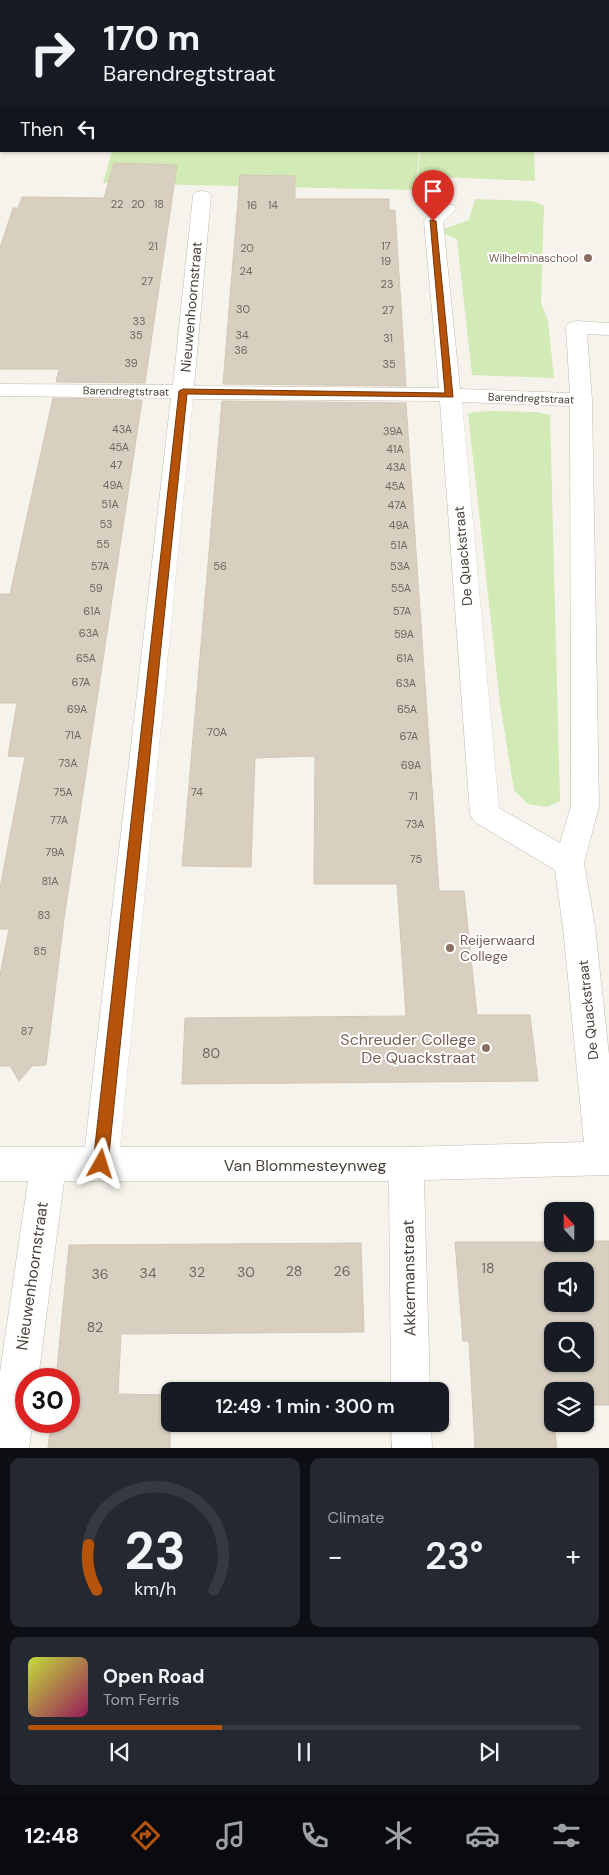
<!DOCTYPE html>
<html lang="en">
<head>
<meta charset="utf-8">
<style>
  :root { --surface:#171b24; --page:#242831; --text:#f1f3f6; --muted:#9ea1a6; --line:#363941; --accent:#b45309 }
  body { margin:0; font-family:"DM Sans",sans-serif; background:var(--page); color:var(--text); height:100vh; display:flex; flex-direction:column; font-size:19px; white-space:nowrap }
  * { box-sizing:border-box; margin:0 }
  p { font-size:16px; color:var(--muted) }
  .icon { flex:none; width:28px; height:28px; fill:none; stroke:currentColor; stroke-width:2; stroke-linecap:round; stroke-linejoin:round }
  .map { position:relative; height:1448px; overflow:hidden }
  .side { display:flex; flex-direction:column; gap:10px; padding:10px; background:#0d0f14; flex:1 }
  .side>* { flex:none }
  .hud { position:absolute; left:0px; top:0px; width:610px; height:152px; box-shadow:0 1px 4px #0004; background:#171b24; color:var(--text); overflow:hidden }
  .needle { width:32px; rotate:339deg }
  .tools { position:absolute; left:544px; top:1202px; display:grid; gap:10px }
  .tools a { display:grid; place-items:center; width:50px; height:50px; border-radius:10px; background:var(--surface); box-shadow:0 1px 4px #0004; font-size:25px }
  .speed { position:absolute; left:15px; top:1368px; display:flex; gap:10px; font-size:25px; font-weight:700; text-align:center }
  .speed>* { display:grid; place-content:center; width:65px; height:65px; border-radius:50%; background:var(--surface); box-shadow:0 1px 4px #0004; line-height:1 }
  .speed .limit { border:8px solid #d22; background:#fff; color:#111 }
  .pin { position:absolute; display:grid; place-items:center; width:42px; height:42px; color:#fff; margin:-51px -21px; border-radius:50% 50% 50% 0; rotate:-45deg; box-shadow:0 0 5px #0007 }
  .pin .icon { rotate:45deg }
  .me { position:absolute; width:55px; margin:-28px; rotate:6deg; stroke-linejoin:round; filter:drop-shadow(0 0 4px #0008) }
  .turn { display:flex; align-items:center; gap:18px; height:105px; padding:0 20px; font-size:22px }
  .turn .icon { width:65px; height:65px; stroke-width:2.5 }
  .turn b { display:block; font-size:35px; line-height:42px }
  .then { display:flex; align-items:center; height:48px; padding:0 20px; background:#0003; gap:10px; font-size:19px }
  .big { font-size:38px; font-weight:600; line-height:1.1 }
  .side .card { flex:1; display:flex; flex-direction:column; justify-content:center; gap:8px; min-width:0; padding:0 18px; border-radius:10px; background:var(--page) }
  .side .dial { align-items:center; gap:0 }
  .dial svg { height:130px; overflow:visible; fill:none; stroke:var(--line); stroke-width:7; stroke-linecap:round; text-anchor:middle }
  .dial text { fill:var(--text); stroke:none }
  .song { display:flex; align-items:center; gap:15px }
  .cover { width:60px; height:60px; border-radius:8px; background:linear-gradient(135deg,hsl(70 70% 55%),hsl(330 70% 35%)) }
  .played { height:5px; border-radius:2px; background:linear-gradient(90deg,var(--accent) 35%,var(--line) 35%) }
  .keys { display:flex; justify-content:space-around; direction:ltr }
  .heat { display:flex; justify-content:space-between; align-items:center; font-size:28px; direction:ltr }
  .side .tiles { flex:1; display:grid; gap:10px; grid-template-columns:1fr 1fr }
  .card:last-child { grid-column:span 2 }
  .trip { position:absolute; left:161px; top:1382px; width:288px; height:50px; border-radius:10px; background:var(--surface); box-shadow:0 1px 4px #0004; font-weight:600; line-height:50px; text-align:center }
  .tab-bar { display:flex; height:80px; justify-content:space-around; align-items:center; background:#090b0e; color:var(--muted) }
  .tab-bar .icon { width:35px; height:35px }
  .tab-bar .active { color:var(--accent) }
  .tab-bar b { font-size:22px; color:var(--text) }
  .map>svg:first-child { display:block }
  .green { fill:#d2eab5 }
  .building { fill:#d8cfc1; stroke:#d3c7b4; fill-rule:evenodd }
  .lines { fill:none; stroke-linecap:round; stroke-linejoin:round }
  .street-casing { stroke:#c2bbae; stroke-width:1 }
  .street { fill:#fff; fill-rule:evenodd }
  .route { fill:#b45309; stroke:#753606 }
  .education-dot { fill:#8d6e63; stroke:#fff; stroke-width:2 }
  .labels { text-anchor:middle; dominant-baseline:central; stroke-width:4; stroke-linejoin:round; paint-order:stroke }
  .number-label { font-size:11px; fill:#6e675b }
  .far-education-label { font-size:11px; fill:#785e54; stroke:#fff; text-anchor:end }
  .far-street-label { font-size:11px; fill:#4b4439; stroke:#fff }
  .street-label { font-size:14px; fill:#4b4439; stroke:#fff }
  .education-label { font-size:14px; fill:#785e54; stroke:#fff; text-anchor:start }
  .near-number-label { font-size:14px; fill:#6e675b }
  .near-education-label { font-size:16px; fill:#785e54; stroke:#fff; text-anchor:end }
  .near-street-label { font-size:16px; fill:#4b4439; stroke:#fff }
</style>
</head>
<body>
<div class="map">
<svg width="609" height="1448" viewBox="0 0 609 1448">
  <rect width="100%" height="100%" fill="#f6f3ec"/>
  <g class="green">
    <path d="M 112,151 L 419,151 L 416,190 L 103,183 Z"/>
    <path d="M 420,151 L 534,151 L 535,181 L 418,176 Z"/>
    <path d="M 475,199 L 533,201 L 544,206 L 541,303 L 548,321 L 554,378 L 472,375 L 457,239 L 445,234 L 444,229 L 469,220 Z"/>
    <path d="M 490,411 L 536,412 L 550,415 L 560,801 L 547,807 L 528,804 L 514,790 L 500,703 L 468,413 Z"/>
  </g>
  <g class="building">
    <path d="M 114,163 L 177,165 L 145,383 L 56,382 L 59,369 L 0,369 L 0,248 L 13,208 L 18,208 L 22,197 L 104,198 Z"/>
    <path d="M 240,175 L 295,176 L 295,199 L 389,199 L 389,210 L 395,210 L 406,386 L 223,384 Z"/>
    <path d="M 53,398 L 142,400 L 64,919 L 46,1065 L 32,1066 L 19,1081 L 10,1066 L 0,1066 L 0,975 L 9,929 L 0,929 L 0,888 L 25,757 L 8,756 L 17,703 L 0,703 L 0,594 L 10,594 Z"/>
    <path d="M 222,401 L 406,403 L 439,891 L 464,891 L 477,1015 L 530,1015 L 538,1081 L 182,1084 L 185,1018 L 406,1016 L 397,884 L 314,884 L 315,756 L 255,758 L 251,867 L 182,866 Z"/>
    <path d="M 585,1241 L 609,1241 L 609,1405 L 585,1405 L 585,1391 L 552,1391 L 552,1424 L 554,1424 L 557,1448 L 475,1448 L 469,1341 L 463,1341 L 455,1242 L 552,1242 L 552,1244 L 585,1244 ZM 552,1271 L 585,1271 L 585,1304 L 552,1304 ZM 552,1331 L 585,1331 L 585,1364 L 552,1364 Z"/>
    <path d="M 361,1243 L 364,1332 L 121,1334 L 118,1394 L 170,1395 L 170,1448 L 48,1448 L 51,1421 L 69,1421 L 69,1379 L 56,1379 L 69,1245 Z"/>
  </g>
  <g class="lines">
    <defs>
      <g id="street">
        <rect x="218" y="0" width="14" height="1"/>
        <rect x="394" y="0" width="15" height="1"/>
        <rect x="590" y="0" width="14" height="1"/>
        <rect x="0" y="83" width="1" height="10"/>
        <path d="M 202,191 L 208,192 L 211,196 L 194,386 L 439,388 L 424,221 C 431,211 441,202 454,205 L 456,209 L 443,222 L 460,389 L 570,393 L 566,327 L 569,323 L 576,321 L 609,323 L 609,335 L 587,334 L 592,400 L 599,806 L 584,863 L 595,927 L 609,1055 L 609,1175 L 424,1180 L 430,1391 L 391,1391 L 389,1181 L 64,1181 L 38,1379 L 26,1379 L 26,1421 L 33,1421 L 29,1448 L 0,1448 L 0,1372 L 28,1181 L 0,1181 L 0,1147 L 85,1147 L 171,398 L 0,396 L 0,384 L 173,385 L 193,196 L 196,192 ZM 193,399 L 440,401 L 470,814 L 475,822 L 555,870 L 563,927 L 584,1142 L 406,1147 L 120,1147 ZM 462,402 L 570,406 L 571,806 L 560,843 L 499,808 Z"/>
        <path d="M 391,1424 L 431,1424 L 432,1448 L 392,1448 Z"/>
      </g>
    </defs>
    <use href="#street" class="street-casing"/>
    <use href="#street" class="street"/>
  </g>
  <path class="route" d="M 430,220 L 436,221 L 453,397 L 187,394 L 108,1164 L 106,1169 L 101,1171 L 96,1169 L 93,1164 L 179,391 L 183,389 L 445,393 Z"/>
  <g class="education-dot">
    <circle cx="588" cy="258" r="5"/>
    <circle cx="450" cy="948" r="5"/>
    <circle cx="486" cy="1048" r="5"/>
  </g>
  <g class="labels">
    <g class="number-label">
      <text x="117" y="204">22</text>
      <text x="138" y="204">20</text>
      <text x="159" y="204">18</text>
      <text x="252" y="205">16</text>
      <text x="273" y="205">14</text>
      <text x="153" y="246">21</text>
      <text x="386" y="246">17</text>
      <text x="247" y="248">20</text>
      <text x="386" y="261">19</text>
      <text x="246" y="271">24</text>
      <text x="147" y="281">27</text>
      <text x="387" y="284">23</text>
      <text x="243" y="309">30</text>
      <text x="388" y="310">27</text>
      <text x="139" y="321">33</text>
      <text x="136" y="335">35</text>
      <text x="242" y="335">34</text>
      <text x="388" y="338">31</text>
      <text x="241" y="350">36</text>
      <text x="131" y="363">39</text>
      <text x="389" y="364">35</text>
      <text x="122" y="429">43A</text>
      <text x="393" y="431">39A</text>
      <text x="119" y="447">45A</text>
      <text x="395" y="449">41A</text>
      <text x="116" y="465">47</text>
      <text x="396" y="467">43A</text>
      <text x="113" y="485">49A</text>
      <text x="395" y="486">45A</text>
      <text x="110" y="504">51A</text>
      <text x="397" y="505">47A</text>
      <text x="106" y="524">53</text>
      <text x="399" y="525">49A</text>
      <text x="103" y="544">55</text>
      <text x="399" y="545">51A</text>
      <text x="100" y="566">57A</text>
      <text x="220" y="566">56</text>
      <text x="400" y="566">53A</text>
      <text x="96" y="588">59</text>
      <text x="401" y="588">55A</text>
      <text x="92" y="611">61A</text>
      <text x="402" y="611">57A</text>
      <text x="89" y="633">63A</text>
      <text x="404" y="634">59A</text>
      <text x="86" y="658">65A</text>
      <text x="405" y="658">61A</text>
      <text x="81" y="682">67A</text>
      <text x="406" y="683">63A</text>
      <text x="77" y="709">69A</text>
      <text x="407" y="709">65A</text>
      <text x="217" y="732">70A</text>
      <text x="73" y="735">71A</text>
      <text x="409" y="736">67A</text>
      <text x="68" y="763">73A</text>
      <text x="411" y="765">69A</text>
      <text x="63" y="792">75A</text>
      <text x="197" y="792">74</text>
      <text x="413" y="796">71</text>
      <text x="59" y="820">77A</text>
      <text x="415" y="824">73A</text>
      <text x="55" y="852">79A</text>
      <text x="416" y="859">75</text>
      <text x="50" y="881">81A</text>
      <text x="44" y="915">83</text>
      <text x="40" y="951">85</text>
      <text x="27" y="1031">87</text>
    </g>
    <g class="far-education-label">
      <text x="578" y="258">Wilhelminaschool</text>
    </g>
    <g class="far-street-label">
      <text transform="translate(126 391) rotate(1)">Barendregtstraat</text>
      <text transform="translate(531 398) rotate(2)">Barendregtstraat</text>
    </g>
    <g class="street-label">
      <text transform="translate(191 307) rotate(-85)">Nieuwenhoornstraat</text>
      <text transform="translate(463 556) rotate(-95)">De Quackstraat</text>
      <text transform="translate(588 1010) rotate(-96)">De Quackstraat</text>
    </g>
    <g class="education-label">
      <text x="460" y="940">Reijerwaard<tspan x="460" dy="16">College</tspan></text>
    </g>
    <g class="near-number-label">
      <text x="211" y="1053">80</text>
      <text x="488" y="1268">18</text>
      <text x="294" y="1271">28</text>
      <text x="342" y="1271">26</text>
      <text x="197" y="1272">32</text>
      <text x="246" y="1272">30</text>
      <text x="148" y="1273">34</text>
      <text x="100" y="1274">36</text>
      <text x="95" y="1327">82</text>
    </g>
    <g class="near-education-label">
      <text x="476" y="1039">Schreuder College<tspan x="476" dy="18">De Quackstraat</tspan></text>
    </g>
    <g class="near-street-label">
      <text x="305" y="1165">Van Blommesteynweg</text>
      <text transform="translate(32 1276) rotate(-82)">Nieuwenhoornstraat</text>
      <text transform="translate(409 1278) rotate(-91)">Akkermanstraat</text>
    </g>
  </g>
</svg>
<div class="tools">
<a><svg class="needle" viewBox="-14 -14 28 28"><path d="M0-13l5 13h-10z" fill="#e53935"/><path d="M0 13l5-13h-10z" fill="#9ea1a6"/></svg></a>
<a><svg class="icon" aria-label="sound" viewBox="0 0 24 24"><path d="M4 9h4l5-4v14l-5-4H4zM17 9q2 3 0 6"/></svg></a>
<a><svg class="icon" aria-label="search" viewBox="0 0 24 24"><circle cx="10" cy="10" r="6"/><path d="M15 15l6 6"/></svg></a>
<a><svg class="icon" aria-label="layers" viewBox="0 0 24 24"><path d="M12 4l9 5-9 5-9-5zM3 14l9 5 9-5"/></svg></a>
</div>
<div class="speed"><div class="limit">30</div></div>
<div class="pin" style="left:433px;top:221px;background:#d93025"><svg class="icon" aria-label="arrive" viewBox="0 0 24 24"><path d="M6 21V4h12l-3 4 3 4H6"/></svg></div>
<svg class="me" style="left:101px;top:1164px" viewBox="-20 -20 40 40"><path d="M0-17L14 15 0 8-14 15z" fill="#b45309" stroke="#fff" stroke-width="4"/></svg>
<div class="trip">12:49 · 1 min · 300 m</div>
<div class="hud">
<div class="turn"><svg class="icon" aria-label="right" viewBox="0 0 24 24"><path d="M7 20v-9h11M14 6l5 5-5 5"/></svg><div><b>170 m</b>Barendregtstraat</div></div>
<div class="then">Then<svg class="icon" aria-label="left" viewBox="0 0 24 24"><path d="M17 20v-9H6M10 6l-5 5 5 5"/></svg></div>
</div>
</div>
<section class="side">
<div class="tiles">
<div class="card dial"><svg viewBox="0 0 100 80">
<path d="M14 69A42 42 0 1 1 86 69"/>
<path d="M14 69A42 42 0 0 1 9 41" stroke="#b45309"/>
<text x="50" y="56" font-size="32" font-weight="700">23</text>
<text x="50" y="72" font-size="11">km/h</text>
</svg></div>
<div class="card"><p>Climate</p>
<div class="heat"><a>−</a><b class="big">23°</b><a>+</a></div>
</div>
<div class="card">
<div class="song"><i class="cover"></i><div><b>Open Road</b><p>Tom Ferris</p></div></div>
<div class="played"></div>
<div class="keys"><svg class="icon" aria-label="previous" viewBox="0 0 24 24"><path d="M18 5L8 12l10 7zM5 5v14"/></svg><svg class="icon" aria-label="pause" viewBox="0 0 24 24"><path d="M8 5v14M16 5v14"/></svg><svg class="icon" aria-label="next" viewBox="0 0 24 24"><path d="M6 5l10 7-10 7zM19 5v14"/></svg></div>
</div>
</div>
</section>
<nav class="tab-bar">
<b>12:48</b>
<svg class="icon active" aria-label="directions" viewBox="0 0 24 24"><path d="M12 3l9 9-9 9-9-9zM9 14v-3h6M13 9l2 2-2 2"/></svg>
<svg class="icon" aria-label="music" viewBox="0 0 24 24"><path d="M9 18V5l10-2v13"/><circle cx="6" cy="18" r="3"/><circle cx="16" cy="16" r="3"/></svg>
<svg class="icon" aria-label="phone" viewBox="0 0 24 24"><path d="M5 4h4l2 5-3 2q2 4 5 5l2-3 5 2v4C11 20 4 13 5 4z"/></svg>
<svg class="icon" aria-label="climate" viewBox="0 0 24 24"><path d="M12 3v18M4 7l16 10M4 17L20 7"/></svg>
<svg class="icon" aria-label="car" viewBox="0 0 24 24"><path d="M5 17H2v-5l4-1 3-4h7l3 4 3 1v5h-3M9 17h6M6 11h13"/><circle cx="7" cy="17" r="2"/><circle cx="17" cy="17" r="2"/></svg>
<svg class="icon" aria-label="filters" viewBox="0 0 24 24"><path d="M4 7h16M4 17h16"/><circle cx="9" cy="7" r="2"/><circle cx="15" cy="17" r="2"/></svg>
</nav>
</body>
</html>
